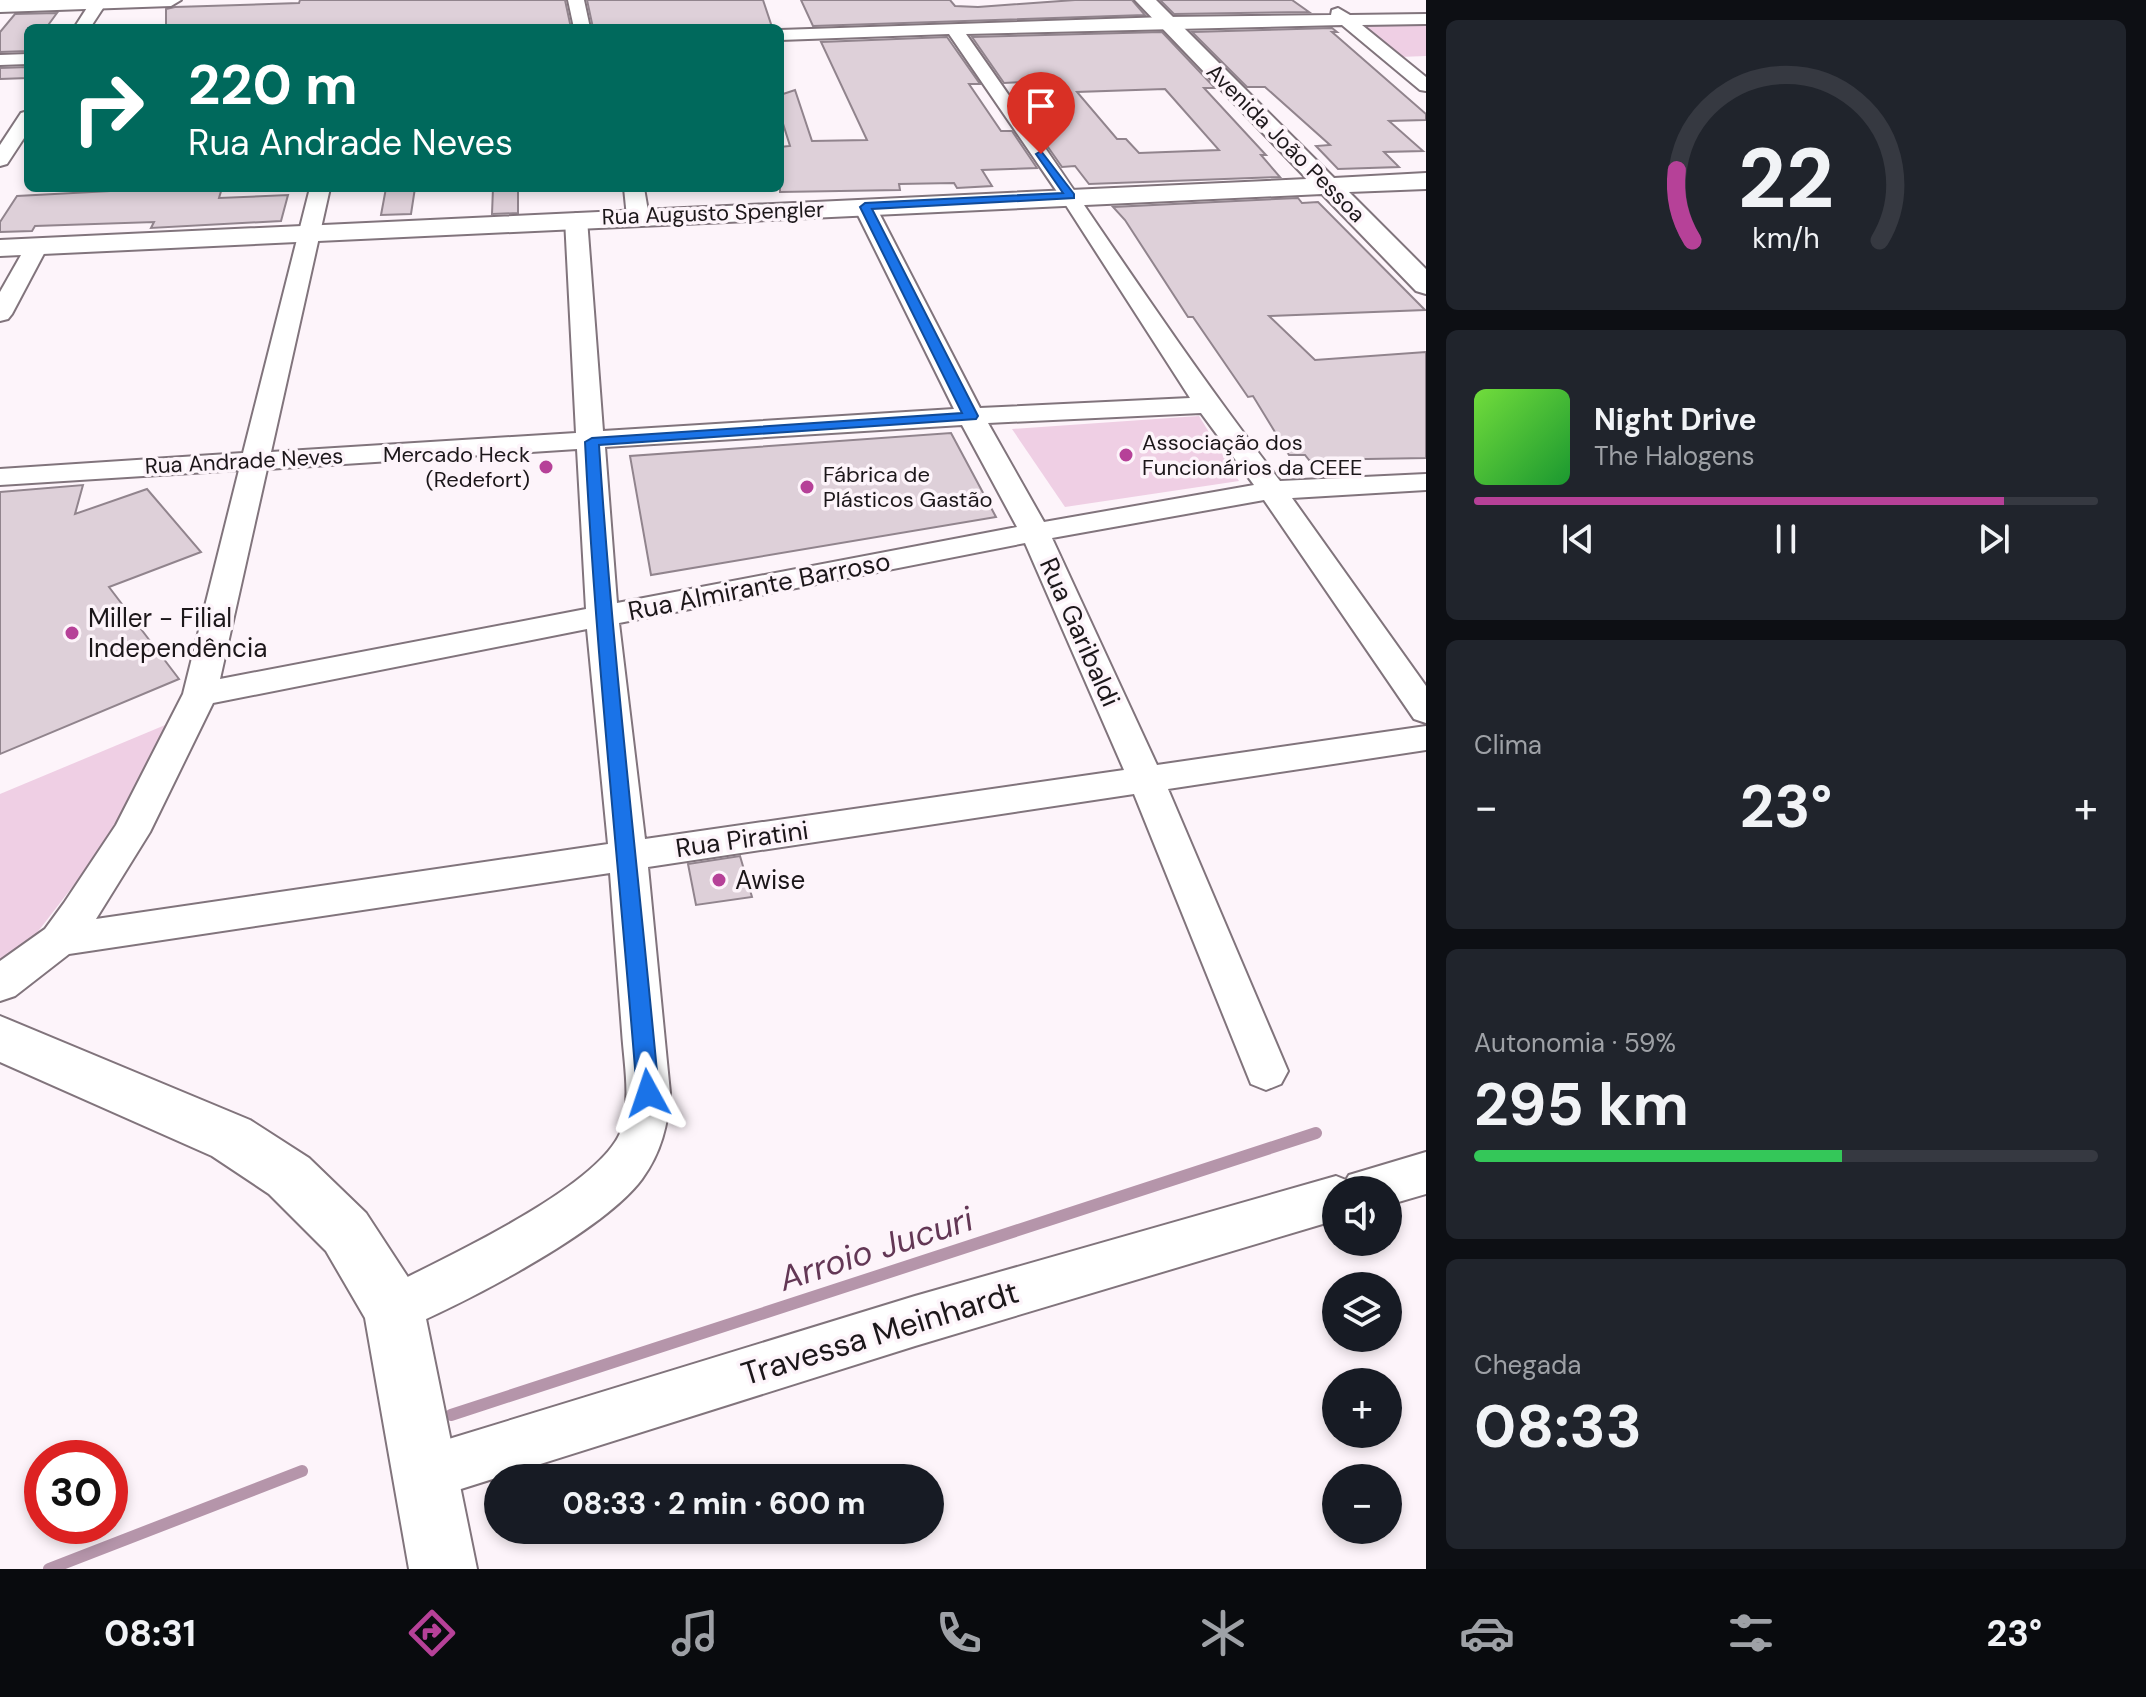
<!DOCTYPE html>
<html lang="pt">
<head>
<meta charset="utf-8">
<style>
  :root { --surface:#171b24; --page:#20242c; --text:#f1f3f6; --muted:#9ea1a6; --line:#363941; --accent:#b64198 }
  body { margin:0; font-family:"DM Sans",sans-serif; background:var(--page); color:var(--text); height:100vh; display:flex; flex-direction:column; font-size:30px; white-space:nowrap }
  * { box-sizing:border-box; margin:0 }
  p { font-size:26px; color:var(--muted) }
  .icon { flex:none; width:44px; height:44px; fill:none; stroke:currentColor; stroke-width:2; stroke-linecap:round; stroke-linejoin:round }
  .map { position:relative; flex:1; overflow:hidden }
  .details { display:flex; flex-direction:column; gap:20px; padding:20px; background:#0d0f14; width:720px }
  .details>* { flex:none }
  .hud { position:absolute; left:24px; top:24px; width:760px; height:168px; border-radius:12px; box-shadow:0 4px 12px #0003; background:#00695c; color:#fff; overflow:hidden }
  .tools { position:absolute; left:1322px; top:1176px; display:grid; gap:16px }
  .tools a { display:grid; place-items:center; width:80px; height:80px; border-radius:50%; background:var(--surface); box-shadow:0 4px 12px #0003; font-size:40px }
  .speed { position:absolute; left:24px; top:1440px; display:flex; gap:16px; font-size:40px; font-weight:700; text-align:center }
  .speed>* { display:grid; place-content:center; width:104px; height:104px; border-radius:50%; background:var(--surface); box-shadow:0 4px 12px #0003; line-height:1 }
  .speed .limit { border:12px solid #d22; background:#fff; color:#111 }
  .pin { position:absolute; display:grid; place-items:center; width:68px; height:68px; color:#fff; margin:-82px -34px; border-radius:50% 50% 50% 0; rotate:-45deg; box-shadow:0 0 8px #0007 }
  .pin .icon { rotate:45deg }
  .me { position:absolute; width:88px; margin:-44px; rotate:355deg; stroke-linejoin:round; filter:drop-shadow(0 0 6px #0008) }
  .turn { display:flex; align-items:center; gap:28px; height:168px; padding:0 32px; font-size:36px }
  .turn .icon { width:104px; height:104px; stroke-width:2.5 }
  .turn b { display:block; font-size:56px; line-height:68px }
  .big { font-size:60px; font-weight:700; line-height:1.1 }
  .details .tile { flex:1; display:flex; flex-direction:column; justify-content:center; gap:12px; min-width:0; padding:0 28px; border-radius:12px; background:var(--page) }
  .details .dial { align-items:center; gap:0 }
  .dial svg { height:208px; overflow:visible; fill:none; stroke:var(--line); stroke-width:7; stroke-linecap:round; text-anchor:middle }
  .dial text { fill:var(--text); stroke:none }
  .song { display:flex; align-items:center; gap:24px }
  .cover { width:96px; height:96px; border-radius:12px; background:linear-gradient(135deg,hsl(100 70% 55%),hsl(130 70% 35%)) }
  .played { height:8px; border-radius:4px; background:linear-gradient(90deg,var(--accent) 85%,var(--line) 85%) }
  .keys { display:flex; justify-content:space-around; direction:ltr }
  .heat { display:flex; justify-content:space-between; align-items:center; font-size:44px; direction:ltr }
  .charge { height:12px; border-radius:6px; background:linear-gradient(90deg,#34c759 59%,var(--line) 0) }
  .trip { position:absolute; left:484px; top:1464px; width:460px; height:80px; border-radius:40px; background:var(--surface); box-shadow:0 4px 12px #0003; font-weight:700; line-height:80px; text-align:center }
  .dock { display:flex; height:128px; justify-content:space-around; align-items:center; background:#090b0e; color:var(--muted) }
  .dock .icon { width:56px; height:56px }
  .dock .active { color:var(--accent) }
  .dock b { font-size:36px; color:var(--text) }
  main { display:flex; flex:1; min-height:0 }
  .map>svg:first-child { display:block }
  .green { fill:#efcfe4 }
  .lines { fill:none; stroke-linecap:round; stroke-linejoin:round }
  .stream { stroke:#b595aa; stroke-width:12 }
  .building { fill:#ded0d9; stroke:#91848d; stroke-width:2; fill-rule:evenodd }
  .minor-casing { stroke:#81747c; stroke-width:4 }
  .tertiary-casing { stroke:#81747c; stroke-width:4 }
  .secondary-casing { stroke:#81747c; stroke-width:4 }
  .minor { fill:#fff; fill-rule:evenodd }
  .tertiary { fill:#fff; fill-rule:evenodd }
  .secondary { fill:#fff; fill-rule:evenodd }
  .route { fill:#1a73e8; stroke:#114b97; stroke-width:2 }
  .poi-dot { fill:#b64198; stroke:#fdf4fa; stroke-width:3 }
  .labels { text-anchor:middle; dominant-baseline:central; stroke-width:7; stroke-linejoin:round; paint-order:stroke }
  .far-street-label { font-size:22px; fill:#1c171a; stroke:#fdf4fa }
  .far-poi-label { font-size:22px; fill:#1c171a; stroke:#fdf4fa; text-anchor:start }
  .street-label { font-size:26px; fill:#1c171a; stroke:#fdf4fa }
  .poi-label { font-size:26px; fill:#1c171a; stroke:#fdf4fa; text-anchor:start }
  .near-street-label { font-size:32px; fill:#1c171a; stroke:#fdf4fa }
  .near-water-label { font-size:34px; font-style:italic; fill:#633755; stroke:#fdf4fa }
</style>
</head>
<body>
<main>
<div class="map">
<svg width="1426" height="1569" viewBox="0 0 1426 1569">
  <rect width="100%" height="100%" fill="#fdf4fa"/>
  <g class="green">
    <path d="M 1359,22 L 1426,22 L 1426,56 L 1400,57 Z"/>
    <path d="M 1199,416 L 1239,481 L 1065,507 L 1012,429 Z"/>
    <path d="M 170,723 L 124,820 L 26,947 L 0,964 L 0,794 Z"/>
  </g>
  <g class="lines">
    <g class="stream">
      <path d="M 451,1415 L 1316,1133"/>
      <path d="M 49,1569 L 302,1471"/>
    </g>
  </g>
  <g class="building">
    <path d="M 300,0 L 565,0 L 571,28 L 166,28 L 166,9 L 175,7 L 299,3 Z"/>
    <path d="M 587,0 L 763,0 L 772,27 L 593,28 Z"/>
    <path d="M 801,0 L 950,0 L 955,6 L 978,7 L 1075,0 L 1132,0 L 1145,15 L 813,26 Z"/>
    <path d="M 1160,0 L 1292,0 L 1309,12 L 1174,14 Z"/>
    <path d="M 57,13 L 46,28 L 28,28 L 28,51 L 0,52 L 0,32 L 15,14 Z"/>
    <path d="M 1332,28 L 1337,32 L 1332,32 L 1426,114 L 1426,120 L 1389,121 L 1423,151 L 1384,152 L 1399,167 L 1338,169 L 1316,146 L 1330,145 L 1265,87 L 1247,87 L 1192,32 Z"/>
    <path d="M 1162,32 L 1215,88 L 1204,88 L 1266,155 L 1261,155 L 1280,177 L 1089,184 L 1075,166 L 1062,167 L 1036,130 L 1055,129 L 1026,82 L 1004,83 L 972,37 ZM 1165,89 L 1219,150 L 1139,153 L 1126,139 L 1117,139 L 1077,92 Z"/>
    <path d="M 947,37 L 980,84 L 969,84 L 1001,131 L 1012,131 L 1037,168 L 982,170 L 992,186 L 957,188 L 954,183 L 899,184 L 900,190 L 780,192 L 780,147 L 790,146 L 780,114 L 780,95 L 795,90 L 812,141 L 867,140 L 821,42 Z"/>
    <path d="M 28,67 L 28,78 L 0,79 L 0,68 Z"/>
    <path d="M 167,188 L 222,188 L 219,198 L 288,195 L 281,221 L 151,228 L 154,222 L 35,226 L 32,231 L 0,232 L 0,222 L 17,196 Z"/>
    <path d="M 386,188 L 415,188 L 411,214 L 381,215 Z"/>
    <path d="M 493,188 L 518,188 L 518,213 L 492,214 Z"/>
    <path d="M 1298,198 L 1302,203 L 1318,202 L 1425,310 L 1269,316 L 1315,360 L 1426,352 L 1426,458 L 1309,460 L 1305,455 L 1289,455 L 1253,396 L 1248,397 L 1193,317 L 1188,317 L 1125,220 L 1113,207 Z"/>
    <path d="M 951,433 L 996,517 L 651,575 L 630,456 Z"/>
    <path d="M 83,485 L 75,514 L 147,489 L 201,552 L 109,587 L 179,679 L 0,754 L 0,492 Z"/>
    <path d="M 740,856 L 752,897 L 696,905 L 688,864 Z"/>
  </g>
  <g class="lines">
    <defs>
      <g id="minor">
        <path d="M 92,0 L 107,2 L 90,28 L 74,28 Z"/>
        <path d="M 568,0 L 584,0 L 590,28 L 574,28 Z"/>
        <path d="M 1338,8 L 1350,15 L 1426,14 L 1426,24 L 1362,25 L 1426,77 L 1426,91 L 1420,90 L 1342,25 L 966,34 C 1071,182 1169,337 1280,481 L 1426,474 L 1426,490 L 1292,498 L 1426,686 L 1426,723 L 1414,719 L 1264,500 L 1052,538 L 1157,765 L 1426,726 L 1426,750 L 1168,789 L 1288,1071 L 1281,1084 L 1266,1090 L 1251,1084 L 1134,794 L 648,867 L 670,1093 C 668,1125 661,1153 642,1179 C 602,1233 458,1307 394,1333 L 377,1326 L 369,1309 L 377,1292 C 432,1264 604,1187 622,1128 C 631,1097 624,1063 622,1031 C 618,978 614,926 610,873 L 69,954 L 15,996 L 0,1001 L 0,961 L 45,929 L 64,903 L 116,825 L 183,694 L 239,470 L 0,485 L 0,469 L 243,453 L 310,188 L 330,188 L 271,452 L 576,433 L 565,219 L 576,213 L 587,219 L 603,431 L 954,409 L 854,207 L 865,201 L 876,207 L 980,408 L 1190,398 L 1060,196 L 949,34 L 780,40 L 780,30 L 1166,17 L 1331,15 L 1332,10 ZM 1201,413 L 1254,485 L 1044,522 L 988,423 ZM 962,425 L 1017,527 L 617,603 L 605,447 ZM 577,449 L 586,609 L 220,679 L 267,469 ZM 1025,543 L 1124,770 L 645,839 L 619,623 ZM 587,629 L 608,844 L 96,919 L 150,832 L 213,703 Z"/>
        <path d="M 28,54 L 28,64 L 0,65 L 0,55 Z"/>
        <path d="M 28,111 L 28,132 L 7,164 L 0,166 L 0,145 L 21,113 Z"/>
        <path d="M 624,188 L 644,188 L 649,217 L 646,222 L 638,223 L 627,217 Z"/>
        <path d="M 37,239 L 48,246 L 12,314 L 8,319 L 0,321 L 0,292 L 29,241 Z"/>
        <path d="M 1426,1152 L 1426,1194 L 1388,1205 L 1388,1190 L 1336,1190 L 1336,1220 L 915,1346 L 426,1500 L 407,1492 L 399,1473 L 407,1454 L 426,1446 L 915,1296 L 1336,1176 L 1346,1180 L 1349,1175 Z"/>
      </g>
      <g id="tertiary">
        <path d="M 0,0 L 181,0 L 171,6 L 0,12 Z"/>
        <path d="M 1135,0 L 1156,0 L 1334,178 L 1426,173 L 1426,189 L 1349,192 L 1426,269 L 1426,294 L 1416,291 L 1322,194 L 0,256 L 0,240 L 1307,179 Z"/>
      </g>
      <path id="secondary" d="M 0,1016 L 250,1120 L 309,1158 L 366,1213 L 415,1288 L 424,1309 L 477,1569 L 409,1569 L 365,1318 L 326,1251 L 269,1194 L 212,1156 L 0,1062 Z"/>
    </defs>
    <use href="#minor" class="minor-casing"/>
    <use href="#tertiary" class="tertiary-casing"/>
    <use href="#secondary" class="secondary-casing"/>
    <use href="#minor" class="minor"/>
    <use href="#tertiary" class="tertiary"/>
    <use href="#secondary" class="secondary"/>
  </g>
  <path class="route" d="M 1041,151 L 1074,194 L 1074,198 L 872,209 L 978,416 L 976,419 L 599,445 C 613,662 639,877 659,1093 L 656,1099 L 648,1102 L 640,1099 L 637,1093 C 620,876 596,659 585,442 L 592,438 L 962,413 L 860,207 L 865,203 L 1063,193 L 1036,154 Z"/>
  <g class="poi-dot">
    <circle cx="1126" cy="455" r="8"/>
    <circle cx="546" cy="467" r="8"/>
    <circle cx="807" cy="487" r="8"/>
    <circle cx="72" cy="633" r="8"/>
    <circle cx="719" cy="880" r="8"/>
  </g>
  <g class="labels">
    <g class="far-street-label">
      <text transform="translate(1286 143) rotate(45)">Avenida João Pessoa</text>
      <text transform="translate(713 213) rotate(-2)">Rua Augusto Spengler</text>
      <text transform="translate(244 461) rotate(-3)">Rua Andrade Neves</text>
    </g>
    <g class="far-poi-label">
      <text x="1142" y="442">Associação dos<tspan x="1142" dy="25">Funcionários da CEEE</tspan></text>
      <text x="530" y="454" text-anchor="end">Mercado Heck<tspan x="530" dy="25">(Redefort)</tspan></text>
      <text x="823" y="474">Fábrica de<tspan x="823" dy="25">Plásticos Gastão</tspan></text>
    </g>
    <g class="street-label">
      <text transform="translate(759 586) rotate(-11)">Rua Almirante Barroso</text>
      <text transform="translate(1080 632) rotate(66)">Rua Garibaldi</text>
      <text transform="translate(742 839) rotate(-8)">Rua Piratini</text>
    </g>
    <g class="poi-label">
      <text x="88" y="618">Miller - Filial<tspan x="88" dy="30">Independência</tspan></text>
      <text x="735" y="880">Awise</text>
    </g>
    <g class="near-street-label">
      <text transform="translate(880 1333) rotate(-17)">Travessa Meinhardt</text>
    </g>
    <g class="near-water-label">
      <text transform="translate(876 1249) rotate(-18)">Arroio Jucuri</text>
    </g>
  </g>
</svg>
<div class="tools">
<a><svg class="icon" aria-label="sound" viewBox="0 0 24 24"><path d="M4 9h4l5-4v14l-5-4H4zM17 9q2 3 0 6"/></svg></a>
<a><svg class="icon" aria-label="layers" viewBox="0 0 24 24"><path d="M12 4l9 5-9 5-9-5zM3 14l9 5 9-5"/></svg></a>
<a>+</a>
<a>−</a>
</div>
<div class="speed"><div class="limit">30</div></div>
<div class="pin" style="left:1041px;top:154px;background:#d93025"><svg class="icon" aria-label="arrive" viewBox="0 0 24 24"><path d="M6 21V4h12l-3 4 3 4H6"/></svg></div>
<svg class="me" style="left:648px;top:1093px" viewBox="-20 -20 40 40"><path d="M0-17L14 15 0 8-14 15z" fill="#1a73e8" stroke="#fff" stroke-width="4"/></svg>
<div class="trip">08:33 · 2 min · 600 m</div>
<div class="hud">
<div class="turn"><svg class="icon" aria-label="right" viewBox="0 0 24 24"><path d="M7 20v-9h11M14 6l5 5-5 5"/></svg><div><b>220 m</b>Rua Andrade Neves</div></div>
</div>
</div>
<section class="details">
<div class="tile dial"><svg viewBox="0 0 100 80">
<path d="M14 69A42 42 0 1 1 86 69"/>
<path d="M14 69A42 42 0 0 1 8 42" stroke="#b64198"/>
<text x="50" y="56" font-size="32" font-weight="700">22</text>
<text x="50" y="72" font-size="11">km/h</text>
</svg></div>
<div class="tile">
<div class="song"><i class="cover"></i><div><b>Night Drive</b><p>The Halogens</p></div></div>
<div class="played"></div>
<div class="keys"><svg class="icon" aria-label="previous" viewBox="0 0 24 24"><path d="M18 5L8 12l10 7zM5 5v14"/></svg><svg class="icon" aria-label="pause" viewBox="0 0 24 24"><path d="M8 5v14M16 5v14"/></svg><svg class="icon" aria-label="next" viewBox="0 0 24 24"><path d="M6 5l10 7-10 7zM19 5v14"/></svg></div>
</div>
<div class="tile"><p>Clima</p>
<div class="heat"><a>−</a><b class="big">23°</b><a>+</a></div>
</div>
<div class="tile"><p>Autonomia · 59%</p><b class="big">295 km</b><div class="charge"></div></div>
<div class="tile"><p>Chegada</p><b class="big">08:33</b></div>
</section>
</main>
<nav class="dock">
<b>08:31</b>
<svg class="icon active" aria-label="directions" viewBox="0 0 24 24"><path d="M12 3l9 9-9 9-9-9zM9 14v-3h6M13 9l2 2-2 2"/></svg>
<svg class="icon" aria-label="music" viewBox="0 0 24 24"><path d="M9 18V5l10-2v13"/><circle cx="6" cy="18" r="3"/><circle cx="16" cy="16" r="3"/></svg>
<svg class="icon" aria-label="phone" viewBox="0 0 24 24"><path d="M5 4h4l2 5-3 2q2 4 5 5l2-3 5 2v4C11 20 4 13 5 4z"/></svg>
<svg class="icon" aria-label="climate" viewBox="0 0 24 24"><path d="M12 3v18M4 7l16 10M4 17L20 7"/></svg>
<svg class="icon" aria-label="car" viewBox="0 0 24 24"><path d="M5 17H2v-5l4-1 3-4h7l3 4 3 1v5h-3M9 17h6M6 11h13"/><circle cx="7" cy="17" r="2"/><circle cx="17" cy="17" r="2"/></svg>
<svg class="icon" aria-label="filters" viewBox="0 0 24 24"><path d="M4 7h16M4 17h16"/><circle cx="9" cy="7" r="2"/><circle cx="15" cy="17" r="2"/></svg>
<b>23°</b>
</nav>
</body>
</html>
